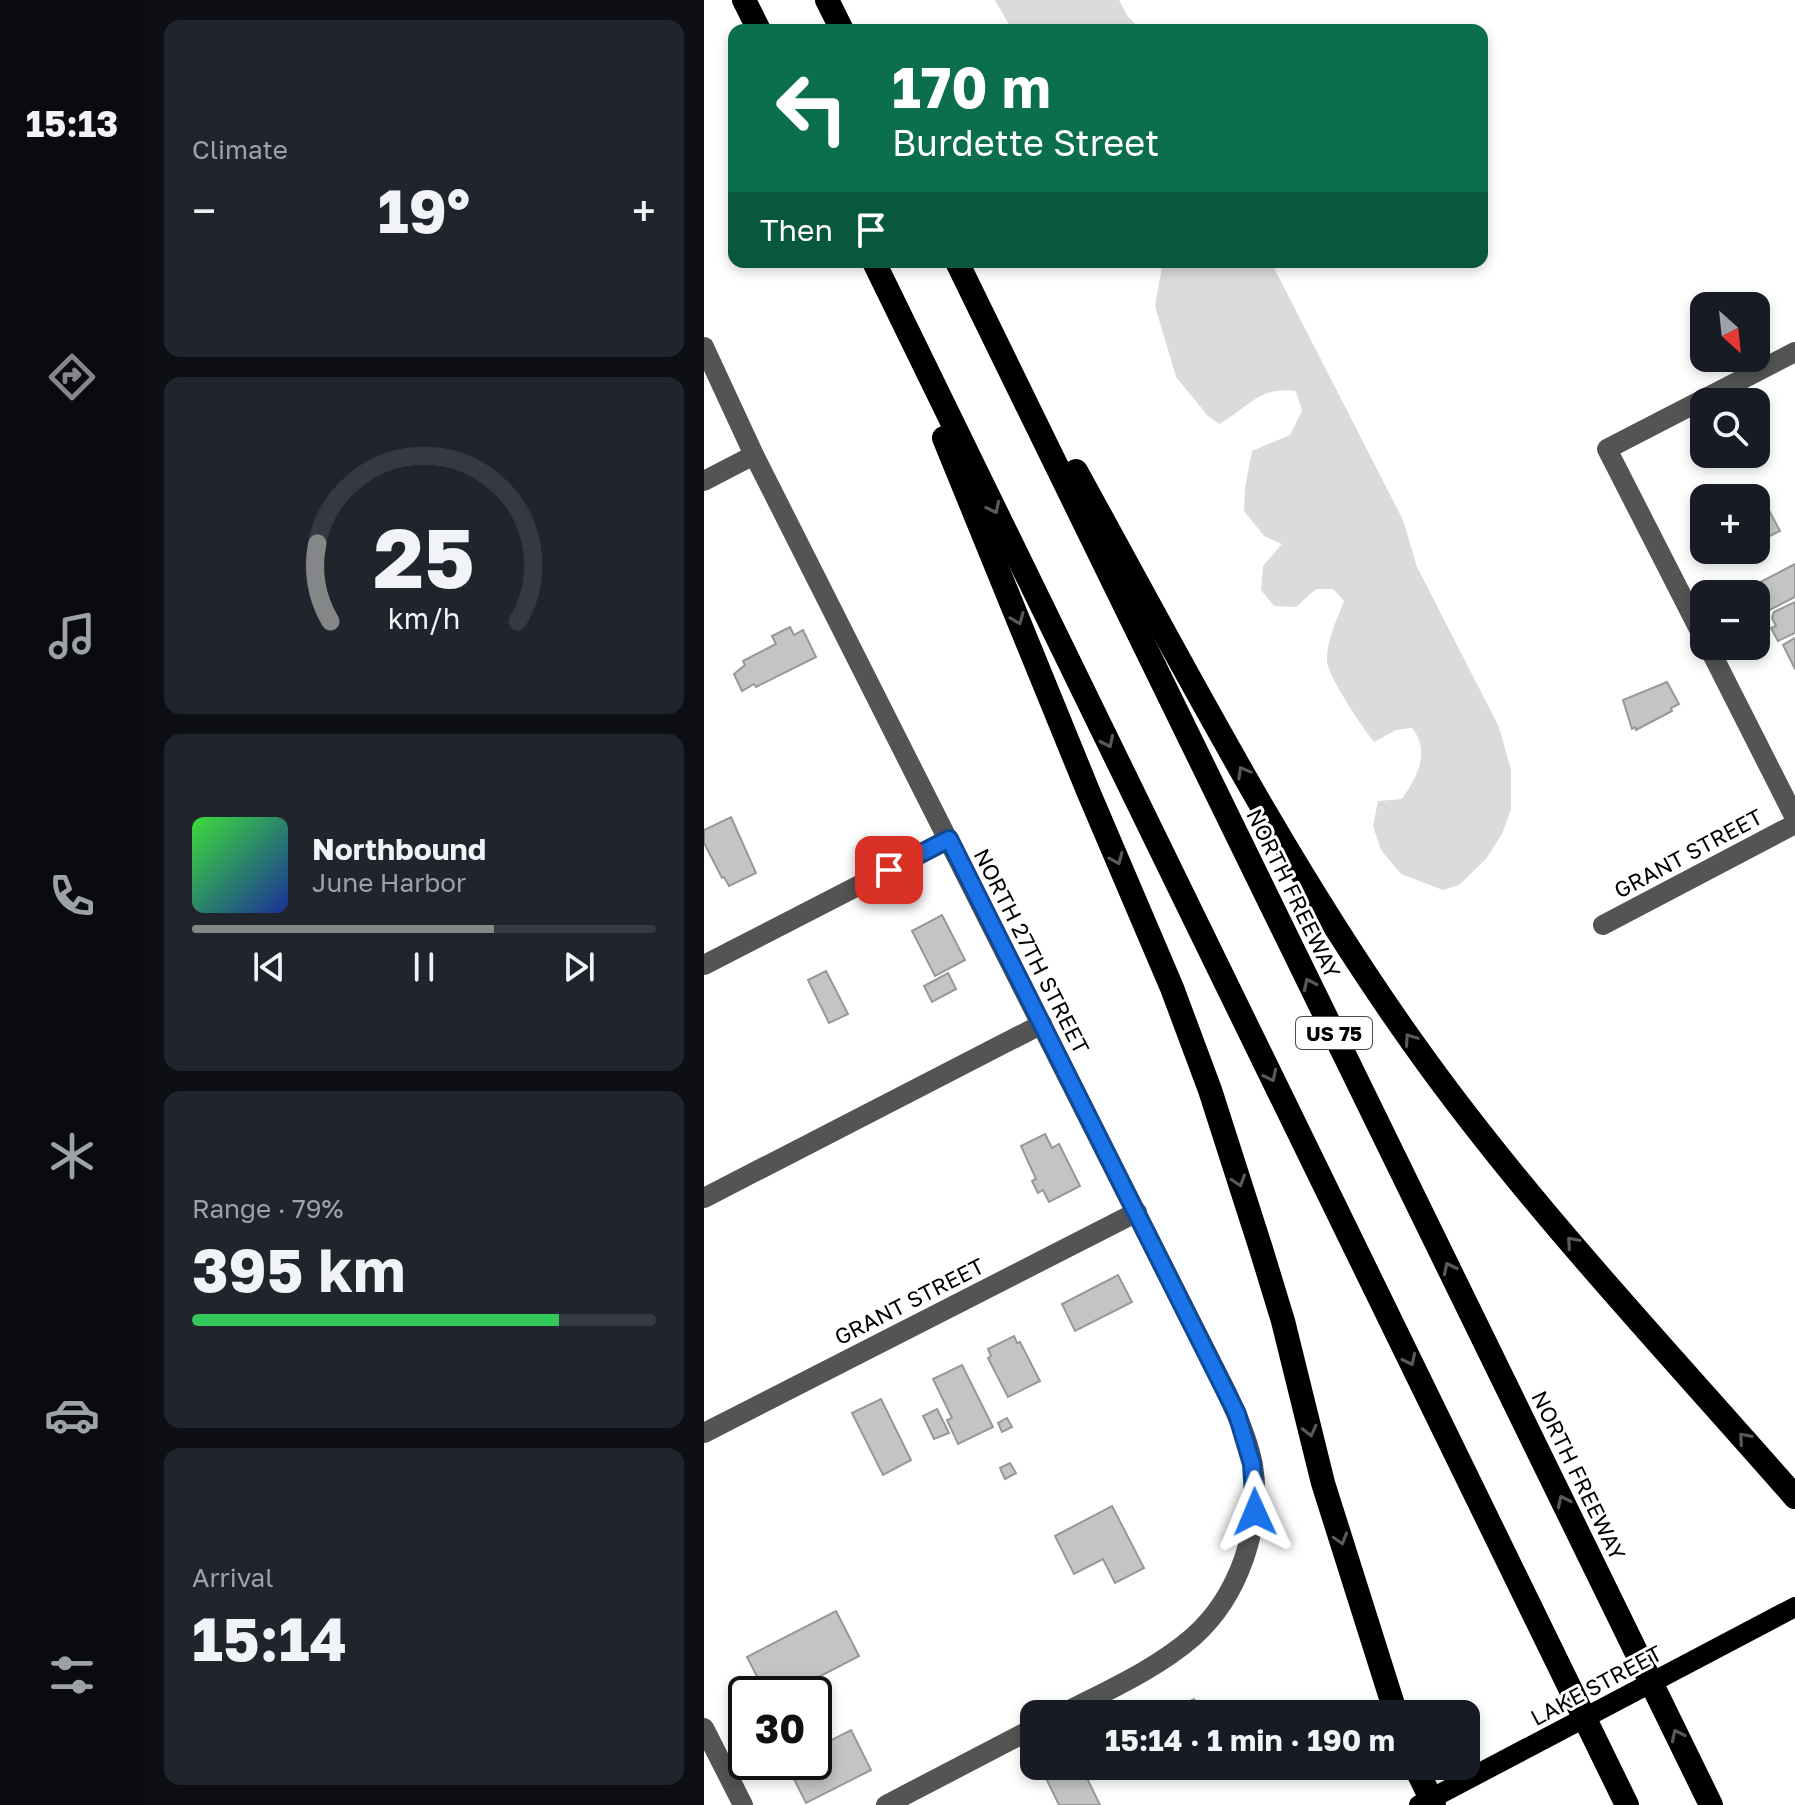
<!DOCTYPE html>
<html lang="en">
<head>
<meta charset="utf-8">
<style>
  :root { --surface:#171b24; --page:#20242c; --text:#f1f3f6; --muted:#9ea1a6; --line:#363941; --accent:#858687 }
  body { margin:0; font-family:"Golos Text",sans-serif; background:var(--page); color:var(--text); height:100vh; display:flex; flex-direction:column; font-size:30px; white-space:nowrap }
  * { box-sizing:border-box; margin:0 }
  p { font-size:26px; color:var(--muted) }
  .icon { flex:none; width:44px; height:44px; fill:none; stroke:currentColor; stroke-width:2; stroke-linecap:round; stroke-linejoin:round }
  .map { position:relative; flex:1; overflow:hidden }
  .details { display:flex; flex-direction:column; gap:20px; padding:20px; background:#0d0f14; width:560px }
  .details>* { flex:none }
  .banner { position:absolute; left:24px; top:24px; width:760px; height:244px; border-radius:16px; box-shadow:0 4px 12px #0003; background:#0b6e4f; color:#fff; overflow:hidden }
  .needle { width:52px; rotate:153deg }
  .fabs { position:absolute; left:986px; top:292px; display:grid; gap:16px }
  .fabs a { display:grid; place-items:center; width:80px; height:80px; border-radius:16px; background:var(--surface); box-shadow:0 4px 12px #0003; font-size:40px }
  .speed { position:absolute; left:24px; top:1676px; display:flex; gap:16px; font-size:40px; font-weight:700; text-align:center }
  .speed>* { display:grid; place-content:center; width:104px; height:104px; border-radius:50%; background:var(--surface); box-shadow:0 4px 12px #0003; line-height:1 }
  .speed .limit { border:4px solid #111; border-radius:12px; background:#fff; color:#111 }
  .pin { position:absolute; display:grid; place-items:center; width:68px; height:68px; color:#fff; margin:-34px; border-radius:16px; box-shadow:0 4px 12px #0006 }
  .me { position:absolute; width:88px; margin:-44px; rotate:359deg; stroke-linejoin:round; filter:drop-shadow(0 0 6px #0008) }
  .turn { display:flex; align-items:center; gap:28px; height:168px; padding:0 32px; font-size:36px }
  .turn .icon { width:104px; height:104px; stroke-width:2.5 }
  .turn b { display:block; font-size:56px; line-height:68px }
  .then { display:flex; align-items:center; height:76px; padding:0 32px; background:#0003; gap:16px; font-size:30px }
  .big { font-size:60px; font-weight:700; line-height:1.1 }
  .details .widget { flex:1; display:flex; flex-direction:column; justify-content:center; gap:12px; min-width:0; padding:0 28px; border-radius:16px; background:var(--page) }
  .details .dial { align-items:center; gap:0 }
  .dial svg { height:208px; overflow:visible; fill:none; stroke:var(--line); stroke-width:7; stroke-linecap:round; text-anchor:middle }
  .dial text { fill:var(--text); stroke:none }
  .song { display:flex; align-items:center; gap:24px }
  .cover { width:96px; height:96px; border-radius:12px; background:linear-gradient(135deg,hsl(120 70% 55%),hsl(230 70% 35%)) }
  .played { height:8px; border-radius:4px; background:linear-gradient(90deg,var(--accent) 65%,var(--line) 65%) }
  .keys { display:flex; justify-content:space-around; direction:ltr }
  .heat { display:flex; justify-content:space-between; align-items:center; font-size:44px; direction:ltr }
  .charge { height:12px; border-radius:6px; background:linear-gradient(90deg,#34c759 79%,var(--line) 0) }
  .trip { position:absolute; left:316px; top:1700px; width:460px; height:80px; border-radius:16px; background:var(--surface); box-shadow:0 4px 12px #0003; font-weight:700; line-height:80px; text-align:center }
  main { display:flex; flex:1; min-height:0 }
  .dock { display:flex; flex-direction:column; width:144px; justify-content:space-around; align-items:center; background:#090b0e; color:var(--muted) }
  .dock .icon { width:56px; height:56px }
  .dock .on { color:var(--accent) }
  .dock b { font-size:36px; color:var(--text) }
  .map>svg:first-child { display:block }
  .green { fill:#dbdbdb }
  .building { fill:#c4c4c4; stroke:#989898; stroke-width:2 }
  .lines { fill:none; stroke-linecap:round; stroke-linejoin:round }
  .minor { stroke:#545454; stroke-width:20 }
  .major { stroke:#000; stroke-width:20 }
  .highway { stroke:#000; stroke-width:24 }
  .oneway { stroke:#595959 }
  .route-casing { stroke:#114b97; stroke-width:20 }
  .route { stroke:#1a73e8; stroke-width:14 }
  .labels { text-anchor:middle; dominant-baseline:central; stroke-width:6; stroke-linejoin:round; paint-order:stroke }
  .shield { fill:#fff; stroke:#4c4c4c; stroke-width:2 }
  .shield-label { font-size:20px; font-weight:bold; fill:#000 }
  .street-label { font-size:22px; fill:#000; stroke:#fff }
</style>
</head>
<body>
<main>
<nav class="dock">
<b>15:13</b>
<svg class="icon on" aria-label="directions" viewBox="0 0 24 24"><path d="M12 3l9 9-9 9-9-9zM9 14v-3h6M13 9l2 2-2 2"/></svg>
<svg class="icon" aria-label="music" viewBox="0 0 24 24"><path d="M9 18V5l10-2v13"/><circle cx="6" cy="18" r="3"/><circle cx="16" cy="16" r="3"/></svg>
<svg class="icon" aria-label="phone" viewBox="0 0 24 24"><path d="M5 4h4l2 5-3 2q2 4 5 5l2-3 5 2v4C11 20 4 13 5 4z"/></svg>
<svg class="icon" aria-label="climate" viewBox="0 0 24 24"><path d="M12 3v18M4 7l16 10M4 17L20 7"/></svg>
<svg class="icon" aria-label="car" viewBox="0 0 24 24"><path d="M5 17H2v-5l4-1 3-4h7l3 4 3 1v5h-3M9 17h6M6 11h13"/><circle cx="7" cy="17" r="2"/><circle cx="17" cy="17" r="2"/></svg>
<svg class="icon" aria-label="filters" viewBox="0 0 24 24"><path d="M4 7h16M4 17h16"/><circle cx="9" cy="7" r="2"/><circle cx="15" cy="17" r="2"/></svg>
</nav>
<section class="details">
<div class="widget"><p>Climate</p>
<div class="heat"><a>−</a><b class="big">19°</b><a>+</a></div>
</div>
<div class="widget dial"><svg viewBox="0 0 100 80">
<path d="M14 69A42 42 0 1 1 86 69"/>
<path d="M14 69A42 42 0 0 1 9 39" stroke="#858687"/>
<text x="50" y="56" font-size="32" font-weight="700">25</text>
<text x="50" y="72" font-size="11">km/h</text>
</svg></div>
<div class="widget">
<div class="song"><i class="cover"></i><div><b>Northbound</b><p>June Harbor</p></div></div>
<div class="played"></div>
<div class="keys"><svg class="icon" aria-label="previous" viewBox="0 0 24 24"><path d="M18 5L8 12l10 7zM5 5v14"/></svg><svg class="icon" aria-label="pause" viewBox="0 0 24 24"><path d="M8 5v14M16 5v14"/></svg><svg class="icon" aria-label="next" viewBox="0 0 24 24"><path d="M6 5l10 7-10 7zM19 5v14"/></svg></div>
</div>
<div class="widget"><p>Range · 79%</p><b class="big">395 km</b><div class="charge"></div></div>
<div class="widget"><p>Arrival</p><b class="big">15:14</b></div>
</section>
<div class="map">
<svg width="1091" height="1805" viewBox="0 0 1091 1805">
  <rect width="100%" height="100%" fill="#fff"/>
  <g class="green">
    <path d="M 291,0 L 415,0 L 424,17 L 438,30 L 308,30 Z"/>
    <path d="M 459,262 L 567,262 L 699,520 L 713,567 L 795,727 L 807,770 L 807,809 L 798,834 L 782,859 L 755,885 L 739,890 L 697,874 L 677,850 L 669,826 L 674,801 L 698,799 C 713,777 727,752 708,728 L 692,730 L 670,742 C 659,728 624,677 623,661 C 622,642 633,619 640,601 L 629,589 L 612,589 L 592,607 L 570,606 L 557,590 L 559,566 L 578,544 L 560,536 L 540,511 L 541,488 L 548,451 L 586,435 L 598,411 L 592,391 C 554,386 546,407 515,424 L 504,416 L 472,377 L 451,306 Z"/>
  </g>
  <g class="building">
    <path d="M 1060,501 L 1076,531 L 1052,543 L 1052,506 Z"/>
    <path d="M 1091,564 L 1091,597 L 1052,617 L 1052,594 L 1040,594 L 1039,591 Z"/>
    <path d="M 1091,602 L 1091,633 L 1074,641 L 1067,628 L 1072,626 L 1068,618 L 1070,612 Z"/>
    <path d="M 86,627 L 90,635 L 99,630 L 112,657 L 52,687 L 50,684 L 38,691 L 30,674 L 41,665 L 39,661 L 72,644 L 68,636 Z"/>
    <path d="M 1091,638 L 1091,669 L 1079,645 Z"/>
    <path d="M 963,682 L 975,704 L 967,708 L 968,711 L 932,730 L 931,727 L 928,729 L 919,700 Z"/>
    <path d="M 27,817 L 52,873 L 25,886 L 20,877 L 18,878 L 0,843 L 0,830 Z"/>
    <path d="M 238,915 L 261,960 L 231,976 L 208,931 Z"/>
    <path d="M 122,971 L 144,1014 L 125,1023 L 104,980 Z"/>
    <path d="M 244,973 L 252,989 L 228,1002 L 220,986 Z"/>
    <path d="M 341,1134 L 348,1148 L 355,1144 L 376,1186 L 345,1202 L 339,1190 L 334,1193 L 328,1181 L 332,1179 L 317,1146 Z"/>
    <path d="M 414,1275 L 428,1302 L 371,1331 L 358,1304 Z"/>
    <path d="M 310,1336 L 313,1343 L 316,1342 L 336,1381 L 304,1397 L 284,1358 L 287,1356 L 284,1349 Z"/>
    <path d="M 258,1365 L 289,1427 L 254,1444 L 243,1420 L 248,1418 L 229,1379 Z"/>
    <path d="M 177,1399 L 207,1460 L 179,1475 L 148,1413 Z"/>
    <path d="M 233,1409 L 245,1433 L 230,1439 L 219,1416 Z"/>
    <path d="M 303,1418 L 308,1427 L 298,1432 L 294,1423 Z"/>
    <path d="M 306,1463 L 312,1473 L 301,1479 L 296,1468 Z"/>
    <path d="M 408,1506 L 440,1568 L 411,1583 L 399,1559 L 370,1574 L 351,1536 Z"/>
    <path d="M 132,1611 L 155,1656 L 82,1694 L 62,1694 L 43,1657 Z"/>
    <path d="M 490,1699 L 498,1714 L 460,1714 Z"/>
    <path d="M 147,1730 L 167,1770 L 102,1803 L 82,1763 L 110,1762 L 110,1749 Z"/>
    <path d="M 355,1766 L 377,1766 L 396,1805 L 355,1805 L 340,1774 Z"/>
  </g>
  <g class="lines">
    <g class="minor">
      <path d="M 0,347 L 50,455 L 522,1391 C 533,1415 544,1439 549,1465 C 559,1526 535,1596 489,1637 C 451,1670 402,1691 358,1714"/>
      <path d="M 0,481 L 50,455"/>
      <path d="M 1000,639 L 903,449 L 1091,352"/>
      <path d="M 1004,646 L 1091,818"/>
      <path d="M 899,925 L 1091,824"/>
      <path d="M 0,965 L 245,839"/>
      <path d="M 0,1198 L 338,1024"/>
      <path d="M 0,1433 L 433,1212"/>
      <path d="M 0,1728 L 39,1805"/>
      <path d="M 182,1805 L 330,1728"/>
    </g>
    <path class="major" d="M 715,1805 L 1091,1607"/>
    <g class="highway">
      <path d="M 40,0 L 55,30"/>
      <path d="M 123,0 L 138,30"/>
      <path d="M 170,262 L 923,1805"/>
      <path d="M 253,262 L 1007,1805"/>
      <path d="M 240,438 L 384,791 L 468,988 L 506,1090 L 557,1249 L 579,1321 L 619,1483 L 692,1714"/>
      <path d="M 372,471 C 479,665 580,862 709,1043 C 823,1204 961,1348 1091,1497"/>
      <path d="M 711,1766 L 730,1805"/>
    </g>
  </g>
  <defs><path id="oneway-chevron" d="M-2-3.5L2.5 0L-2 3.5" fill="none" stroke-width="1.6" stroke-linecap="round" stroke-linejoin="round" transform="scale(2)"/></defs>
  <g class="oneway">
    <use href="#oneway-chevron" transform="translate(290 508) rotate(64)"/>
    <use href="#oneway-chevron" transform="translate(314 619) rotate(68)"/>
    <use href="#oneway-chevron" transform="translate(404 742) rotate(64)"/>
    <use href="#oneway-chevron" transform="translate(539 772) rotate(-119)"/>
    <use href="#oneway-chevron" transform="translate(413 859) rotate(67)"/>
    <use href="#oneway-chevron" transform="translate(605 984) rotate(-116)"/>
    <use href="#oneway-chevron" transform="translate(706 1039) rotate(-125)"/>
    <use href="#oneway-chevron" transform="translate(567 1076) rotate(64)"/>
    <use href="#oneway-chevron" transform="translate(535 1181) rotate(72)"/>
    <use href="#oneway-chevron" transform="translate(868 1242) rotate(-131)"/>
    <use href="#oneway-chevron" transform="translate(745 1268) rotate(-116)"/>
    <use href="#oneway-chevron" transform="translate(706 1360) rotate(64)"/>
    <use href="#oneway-chevron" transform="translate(606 1431) rotate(76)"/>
    <use href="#oneway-chevron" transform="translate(1040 1438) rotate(-131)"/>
    <use href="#oneway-chevron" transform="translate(859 1501) rotate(-116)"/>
    <use href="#oneway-chevron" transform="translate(637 1539) rotate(73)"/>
    <use href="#oneway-chevron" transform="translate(973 1735) rotate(-116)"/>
  </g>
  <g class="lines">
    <defs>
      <path id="route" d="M 185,870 L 245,839 L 533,1414 L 548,1464 L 551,1512"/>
    </defs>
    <use href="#route" class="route-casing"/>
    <use href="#route" class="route"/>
  </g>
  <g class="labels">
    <rect class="shield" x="592" y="1017" width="76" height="32" rx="6"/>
    <g class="shield-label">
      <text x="630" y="1033">US 75</text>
    </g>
    <g class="street-label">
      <text transform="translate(984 853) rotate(-28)">GRANT STREET</text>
      <text transform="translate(590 893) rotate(64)">NORTH FREEWAY</text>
      <text transform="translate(328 951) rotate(63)">NORTH 27TH STREET</text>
      <text transform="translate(205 1301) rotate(-27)">GRANT STREET</text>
      <text transform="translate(875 1475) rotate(64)">NORTH FREEWAY</text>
      <text transform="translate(892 1685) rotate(-28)">LAKE STREET</text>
    </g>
  </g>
</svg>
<div class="fabs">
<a><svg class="needle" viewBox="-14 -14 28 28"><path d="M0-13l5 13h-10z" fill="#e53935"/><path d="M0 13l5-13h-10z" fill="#9ea1a6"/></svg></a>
<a><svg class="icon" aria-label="search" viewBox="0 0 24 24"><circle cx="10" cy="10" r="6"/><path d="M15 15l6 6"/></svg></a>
<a>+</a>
<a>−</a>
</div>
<div class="speed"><div class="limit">30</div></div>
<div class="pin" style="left:185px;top:870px;background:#d93025"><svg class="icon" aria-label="arrive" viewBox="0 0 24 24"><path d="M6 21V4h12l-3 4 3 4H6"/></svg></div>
<svg class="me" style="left:551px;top:1512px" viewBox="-20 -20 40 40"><path d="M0-17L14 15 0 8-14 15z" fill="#1a73e8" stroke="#fff" stroke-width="4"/></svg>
<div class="trip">15:14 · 1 min · 190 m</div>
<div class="banner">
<div class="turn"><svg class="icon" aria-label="left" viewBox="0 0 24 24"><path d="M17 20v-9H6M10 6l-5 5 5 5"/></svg><div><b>170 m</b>Burdette Street</div></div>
<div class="then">Then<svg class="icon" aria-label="arrive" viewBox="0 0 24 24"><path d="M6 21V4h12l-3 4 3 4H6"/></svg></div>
</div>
</div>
</main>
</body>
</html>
